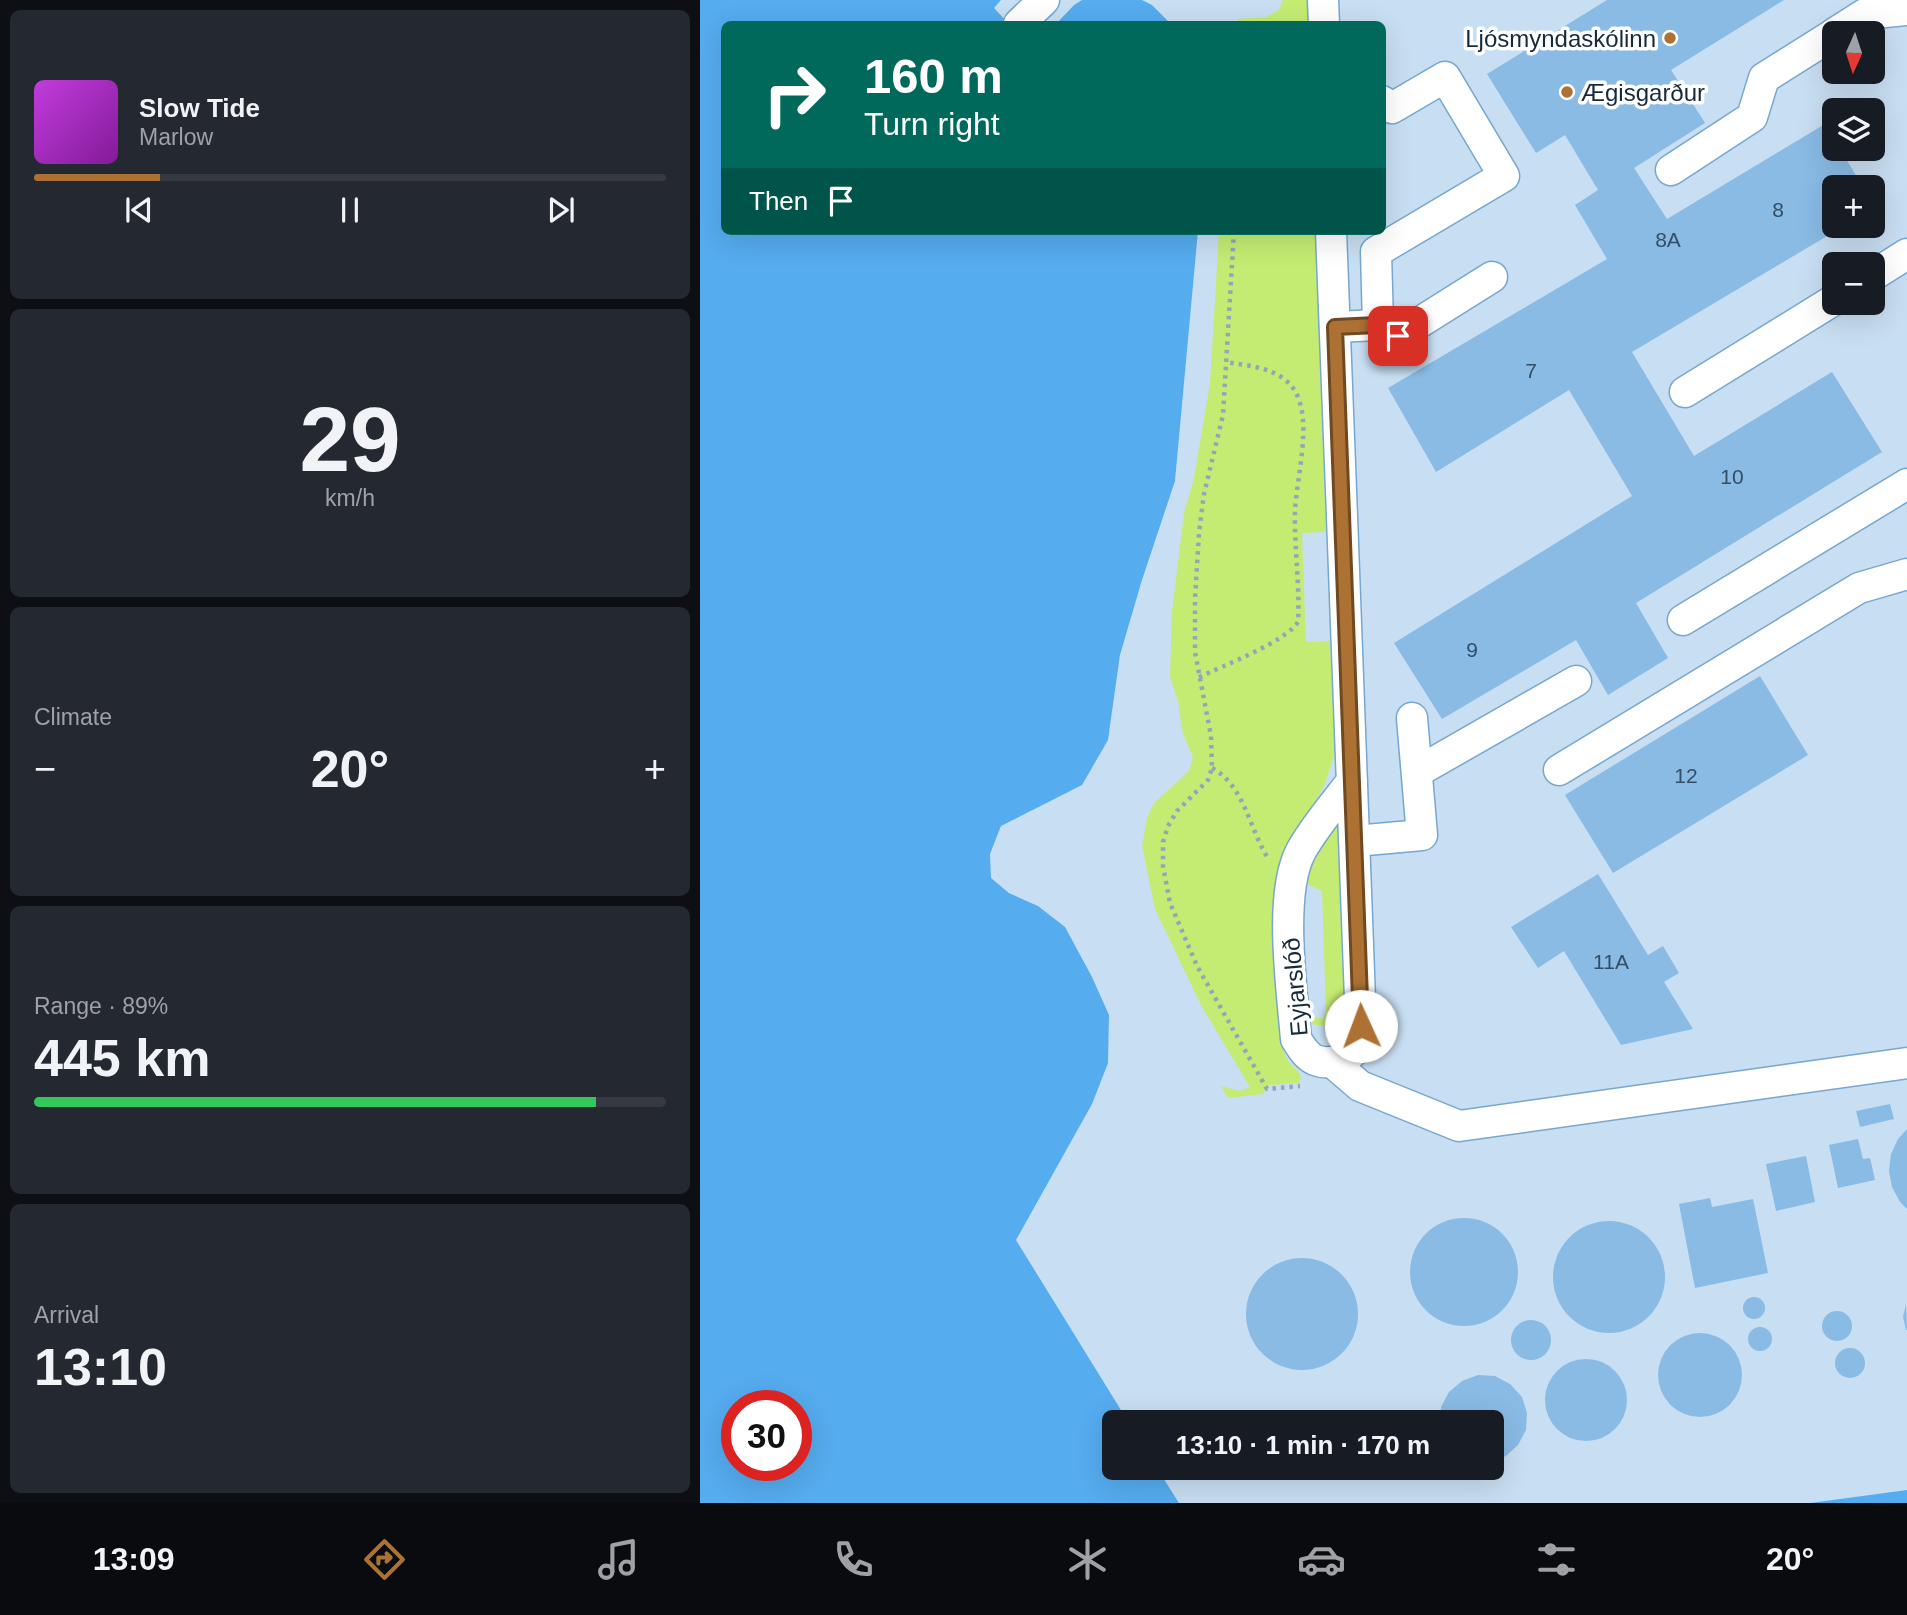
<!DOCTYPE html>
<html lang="en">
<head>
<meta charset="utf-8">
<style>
  :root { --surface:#171b24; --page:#242831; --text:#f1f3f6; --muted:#9ea1a6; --line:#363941; --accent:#ac7133 }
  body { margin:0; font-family:Arial,sans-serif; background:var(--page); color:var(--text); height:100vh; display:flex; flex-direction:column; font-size:26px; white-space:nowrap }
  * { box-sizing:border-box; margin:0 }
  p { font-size:23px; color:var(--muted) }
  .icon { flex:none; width:38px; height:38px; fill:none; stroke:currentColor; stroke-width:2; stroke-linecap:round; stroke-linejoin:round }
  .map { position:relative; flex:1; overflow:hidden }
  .drawer { display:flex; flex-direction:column; gap:10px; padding:10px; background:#0d0f14; width:700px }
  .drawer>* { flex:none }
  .top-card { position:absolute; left:21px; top:21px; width:665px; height:214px; border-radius:10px; box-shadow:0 7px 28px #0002; background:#00695c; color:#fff; overflow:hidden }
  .needle { width:46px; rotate:183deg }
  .tools { position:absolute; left:1122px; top:21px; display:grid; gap:14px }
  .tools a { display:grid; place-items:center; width:63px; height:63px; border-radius:10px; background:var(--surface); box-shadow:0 7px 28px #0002; font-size:35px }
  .speed { position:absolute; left:21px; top:1390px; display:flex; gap:14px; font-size:35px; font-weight:700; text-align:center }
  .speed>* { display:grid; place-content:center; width:91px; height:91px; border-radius:50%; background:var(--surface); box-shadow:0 7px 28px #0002; line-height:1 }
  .speed .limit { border:10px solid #d22; background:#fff; color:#111 }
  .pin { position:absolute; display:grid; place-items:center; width:60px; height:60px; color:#fff; margin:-30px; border-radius:14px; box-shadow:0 4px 10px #0006 }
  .me { position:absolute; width:77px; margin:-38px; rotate:358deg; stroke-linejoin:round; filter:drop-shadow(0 0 5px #0008) }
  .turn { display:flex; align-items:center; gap:24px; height:147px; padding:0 28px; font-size:32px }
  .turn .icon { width:91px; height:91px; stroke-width:2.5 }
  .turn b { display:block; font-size:49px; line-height:60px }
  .then { display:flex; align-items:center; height:66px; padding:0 28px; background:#0003; gap:14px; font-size:26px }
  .big { font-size:52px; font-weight:800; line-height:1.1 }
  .drawer .tile { flex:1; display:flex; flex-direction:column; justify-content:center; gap:10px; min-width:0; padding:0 24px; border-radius:10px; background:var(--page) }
  .drawer .dial { align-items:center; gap:0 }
  .dial b { font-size:91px; line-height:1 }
  .song { display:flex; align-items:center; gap:21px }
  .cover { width:84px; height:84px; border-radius:10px; background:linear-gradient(135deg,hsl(290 70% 55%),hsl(290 70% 35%)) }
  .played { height:7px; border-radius:4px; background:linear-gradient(90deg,var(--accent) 20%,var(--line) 20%) }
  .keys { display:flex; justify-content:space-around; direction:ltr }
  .heat { display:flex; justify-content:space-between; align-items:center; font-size:38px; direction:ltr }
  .charge { height:10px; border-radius:5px; background:linear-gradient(90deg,#34c759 89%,var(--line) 0) }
  .trip { position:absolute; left:402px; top:1410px; width:402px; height:70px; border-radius:10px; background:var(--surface); box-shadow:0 7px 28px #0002; font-weight:800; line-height:70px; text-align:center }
  .menu { display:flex; height:112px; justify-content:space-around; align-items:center; background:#090b0e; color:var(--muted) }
  .menu .icon { width:49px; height:49px }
  .menu .selected { color:var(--accent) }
  .menu b { font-size:32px; color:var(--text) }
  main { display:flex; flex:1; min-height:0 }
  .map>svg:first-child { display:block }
  .built { fill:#c8def2; fill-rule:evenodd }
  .green { fill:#c4ec73 }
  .water { fill:#55acef; fill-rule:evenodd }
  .building { fill:#89bbe5 }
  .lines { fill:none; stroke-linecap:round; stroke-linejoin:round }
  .minor-casing { stroke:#76a7d0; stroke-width:33 }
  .path { stroke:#92a6b7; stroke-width:4.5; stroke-dasharray:3.5 5; stroke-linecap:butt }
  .minor { stroke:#fff; stroke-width:30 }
  .route-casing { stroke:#704921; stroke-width:18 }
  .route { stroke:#ac7133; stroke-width:12 }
  .poi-dot { fill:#ac7133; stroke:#fff; stroke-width:2.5 }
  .labels { text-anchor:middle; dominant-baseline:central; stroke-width:7; stroke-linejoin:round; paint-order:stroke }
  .number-label { font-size:21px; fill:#334e66 }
  .poi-label { font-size:24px; fill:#162a3b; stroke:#fff; text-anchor:end }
  .street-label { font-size:24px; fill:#162a3b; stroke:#fff }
</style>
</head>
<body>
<main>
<section class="drawer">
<div class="tile">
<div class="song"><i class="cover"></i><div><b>Slow Tide</b><p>Marlow</p></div></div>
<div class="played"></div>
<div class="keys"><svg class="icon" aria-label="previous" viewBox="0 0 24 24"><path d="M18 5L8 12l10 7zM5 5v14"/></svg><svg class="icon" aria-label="pause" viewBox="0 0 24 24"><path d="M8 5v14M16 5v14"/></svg><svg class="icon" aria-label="next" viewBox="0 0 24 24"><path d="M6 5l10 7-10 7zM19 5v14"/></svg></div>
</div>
<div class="tile dial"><b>29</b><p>km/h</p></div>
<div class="tile"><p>Climate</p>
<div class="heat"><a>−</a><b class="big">20°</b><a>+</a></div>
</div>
<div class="tile"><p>Range · 89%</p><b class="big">445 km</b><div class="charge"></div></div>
<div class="tile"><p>Arrival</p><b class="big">13:10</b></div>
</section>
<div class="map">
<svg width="1207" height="1503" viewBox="0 0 1207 1503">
  <rect width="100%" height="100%" fill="#d8ecfd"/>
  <g class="built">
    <path d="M 301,0 L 382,0 L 374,5 L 356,24 L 309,24 L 293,8 Z"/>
    <path d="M 442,0 L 1207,0 L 1207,1490 L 1110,1503 L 479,1503 L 457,1468 L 793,1468 L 793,1423 L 429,1423 L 316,1240 L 0,1183 L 338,906 L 309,893 L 291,878 L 290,853 L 301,826 L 332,811 L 408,740 L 420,655 L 442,580 L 475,481 L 498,231 L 682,231 L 682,24 L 471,24 L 452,5 ZM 1134,33 L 1172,33 L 1172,72 L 1134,72 ZM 1134,110 L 1172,110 L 1172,149 L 1134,149 ZM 1134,187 L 1172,187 L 1172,226 L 1134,226 ZM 1134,264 L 1172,264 L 1172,303 L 1134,303 Z"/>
  </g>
  <g class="green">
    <path d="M 583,0 L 608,0 L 609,24 L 534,24 L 539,19 L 566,17 L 579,10 Z"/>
    <path d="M 519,231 L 615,231 L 626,532 L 602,533 L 606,642 L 630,641 L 635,753 L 624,786 L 592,840 L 581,1037 C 583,1045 584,1055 589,1062 C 594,1069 598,1069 601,1077 L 599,1083 L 569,1085 L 563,1094 L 528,1098 L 521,1086 L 540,1091 L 550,1087 L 502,1007 L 455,909 L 442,846 L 447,818 L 454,803 L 489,771 L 493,757 L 483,734 L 478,701 L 470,677 L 472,611 L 484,513 L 494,478 L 510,383 Z"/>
    <path d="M 639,820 L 641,824 L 648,1018 L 641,1025 L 615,1025 L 609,1020 L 608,1015 L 623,1019 L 626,1013 L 622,891 L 605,883 L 609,862 Z"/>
  </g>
  <g class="water">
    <path d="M 0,0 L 301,0 L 294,8 L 309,24 L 24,24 L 24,231 L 498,231 L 475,481 L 442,580 L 420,655 L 408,740 L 382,785 L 301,826 L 290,854 L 291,878 L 309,893 L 338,906 L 365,927 L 392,977 L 409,1015 L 408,1063 L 392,1104 L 316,1240 L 429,1423 L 415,1423 L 415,1468 L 457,1468 L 479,1503 L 0,1503 ZM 37,1405 L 96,1405 L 96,1465 L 37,1465 Z"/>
    <path d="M 382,0 L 442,0 L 452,5 L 471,24 L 356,24 L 374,5 Z"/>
    <path d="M 1207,1490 L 1207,1503 L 1110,1503 Z"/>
  </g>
  <g class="building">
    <path d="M 907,0 L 1084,0 L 971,70 L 1005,123 L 934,168 L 967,219 L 1125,124 L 1134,139 L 1134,149 L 1140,149 L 1163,187 L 1134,187 L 1134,226 L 1144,226 L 932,352 L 994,456 L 1132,372 L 1182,452 L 936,603 L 968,658 L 908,695 L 876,640 L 742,719 L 694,643 L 932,496 L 869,390 L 736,472 L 688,388 L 907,259 L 875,205 L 898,190 L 865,135 L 836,153 L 787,74 Z"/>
    <path d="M 1060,676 L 1108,755 L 913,873 L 865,795 Z"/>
    <path d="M 898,874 L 948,955 L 963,946 L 979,973 L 964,982 L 993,1029 L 921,1045 L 864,951 L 838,968 L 811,927 Z"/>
    <path d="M 1190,1104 L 1194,1119 L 1160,1127 L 1156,1111 Z"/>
    <path d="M 1207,1129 L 1207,1209 L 1200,1202 L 1192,1187 L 1189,1171 L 1191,1154 L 1198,1139 Z"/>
    <path d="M 1158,1139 L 1163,1159 L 1170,1158 L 1175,1180 L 1138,1188 L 1129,1145 Z"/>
    <path d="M 1106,1156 L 1115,1202 L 1076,1211 L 1066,1164 Z"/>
    <path d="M 1010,1198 L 1012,1207 L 1053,1199 L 1068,1273 L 995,1288 L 979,1204 Z"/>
    <circle cx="764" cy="1272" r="54"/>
    <circle cx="909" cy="1277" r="56"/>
    <circle cx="602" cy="1314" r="56"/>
    <circle cx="1054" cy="1308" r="11"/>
    <path d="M 1206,1304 L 1207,1330 L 1206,1330 L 1203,1317 Z"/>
    <circle cx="1137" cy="1326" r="15"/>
    <circle cx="831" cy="1340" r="20"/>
    <circle cx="1060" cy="1339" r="12"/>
    <circle cx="1000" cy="1375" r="42"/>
    <circle cx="1150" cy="1363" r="15"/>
    <circle cx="886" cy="1400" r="41"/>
    <path d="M 778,1375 L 795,1376 L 810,1384 L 822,1397 L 827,1413 L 826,1430 L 818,1445 L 806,1456 L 793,1461 L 793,1423 L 740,1423 L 741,1407 L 749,1392 L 762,1381 Z"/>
  </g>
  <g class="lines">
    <defs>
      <g id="minor">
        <path d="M 623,0 L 624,24"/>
        <path d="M 319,24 L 344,0"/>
        <path d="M 1135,33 L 1165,14 L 1207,10"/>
        <path d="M 971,170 L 1052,117 L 1064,78 L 1134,34"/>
        <path d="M 631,231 C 641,496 652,761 661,1026 C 660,1031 660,1038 658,1043 C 652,1059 630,1066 615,1060 C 606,1056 601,1047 596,1039 C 592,990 578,894 601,851 C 615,826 635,803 652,781"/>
        <path d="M 1172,276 L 1207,254"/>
        <path d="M 678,325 L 676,252 L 804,176 L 745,77 L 692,108 L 682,101"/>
        <path d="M 635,327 L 678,325 L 698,336 L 792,277"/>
        <path d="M 985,392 L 1134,300"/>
        <path d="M 983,620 L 1207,484"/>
        <path d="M 859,770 L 1159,588 L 1207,574"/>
        <path d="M 717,772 L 876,681"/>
        <path d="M 655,841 L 722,835 L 712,718"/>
        <path d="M 632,1062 L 660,1086 L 759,1126 L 1207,1063"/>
      </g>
    </defs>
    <use href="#minor" class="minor-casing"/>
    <g class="path">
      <path d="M 534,231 L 523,415 L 504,494 L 499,533 L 495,599 L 495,652 L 511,736 L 512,768 L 508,780 L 477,811 L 468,826 L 463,842 L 463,866 L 470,903 L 497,966 L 567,1089 L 600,1086"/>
      <path d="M 499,677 C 521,667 587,641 598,622 C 600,585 594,547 595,510 C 597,476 612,423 596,393 C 583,368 551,366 526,362"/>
      <path d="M 512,768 C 545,786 549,829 568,858"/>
    </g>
    <use href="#minor" class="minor"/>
  </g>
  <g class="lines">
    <defs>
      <path id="route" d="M 661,1026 L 635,327 L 677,325 L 698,336"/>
    </defs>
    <use href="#route" class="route-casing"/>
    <use href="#route" class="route"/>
  </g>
  <g class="poi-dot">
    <circle cx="970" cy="38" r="7"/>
    <circle cx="867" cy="92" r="7"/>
  </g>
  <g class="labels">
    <g class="number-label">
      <text x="1078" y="209">8</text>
      <text x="968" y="239">8A</text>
      <text x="831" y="370">7</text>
      <text x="1032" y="476">10</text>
      <text x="772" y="649">9</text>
      <text x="986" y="775">12</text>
      <text x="911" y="961">11A</text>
    </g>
    <g class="poi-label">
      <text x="956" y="38">Ljósmyndaskólinn</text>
      <text x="881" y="92" text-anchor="start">Ægisgarður</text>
    </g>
    <g class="street-label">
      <text transform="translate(595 987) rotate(-95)">Eyjarslóð</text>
    </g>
  </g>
</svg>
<div class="tools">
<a><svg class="needle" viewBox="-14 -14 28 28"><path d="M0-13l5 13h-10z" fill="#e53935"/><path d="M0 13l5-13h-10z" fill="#9ea1a6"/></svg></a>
<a><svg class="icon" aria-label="layers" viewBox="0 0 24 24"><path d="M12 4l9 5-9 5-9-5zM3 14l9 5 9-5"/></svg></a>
<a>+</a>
<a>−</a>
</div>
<div class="speed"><div class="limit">30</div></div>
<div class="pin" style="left:698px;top:336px;background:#d93025"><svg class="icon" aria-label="arrive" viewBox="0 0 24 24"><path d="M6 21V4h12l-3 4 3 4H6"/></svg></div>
<svg class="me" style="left:661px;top:1026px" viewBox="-20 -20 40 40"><circle r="19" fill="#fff"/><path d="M0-13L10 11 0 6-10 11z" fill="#ac7133"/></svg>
<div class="trip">13:10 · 1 min · 170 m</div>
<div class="top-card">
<div class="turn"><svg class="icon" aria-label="right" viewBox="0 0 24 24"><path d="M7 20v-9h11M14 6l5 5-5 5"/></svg><div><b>160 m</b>Turn right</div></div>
<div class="then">Then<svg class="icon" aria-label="arrive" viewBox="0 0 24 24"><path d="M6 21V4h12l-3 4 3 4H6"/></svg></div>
</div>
</div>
</main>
<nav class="menu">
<b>13:09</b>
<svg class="icon selected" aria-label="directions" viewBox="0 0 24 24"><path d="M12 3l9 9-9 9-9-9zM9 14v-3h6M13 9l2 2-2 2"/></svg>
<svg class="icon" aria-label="music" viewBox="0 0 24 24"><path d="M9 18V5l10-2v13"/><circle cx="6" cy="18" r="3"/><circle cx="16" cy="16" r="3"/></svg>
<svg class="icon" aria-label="phone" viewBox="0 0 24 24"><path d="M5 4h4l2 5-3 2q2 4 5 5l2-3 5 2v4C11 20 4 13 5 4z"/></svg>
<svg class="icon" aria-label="climate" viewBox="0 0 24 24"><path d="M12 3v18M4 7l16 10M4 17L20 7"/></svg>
<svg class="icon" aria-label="car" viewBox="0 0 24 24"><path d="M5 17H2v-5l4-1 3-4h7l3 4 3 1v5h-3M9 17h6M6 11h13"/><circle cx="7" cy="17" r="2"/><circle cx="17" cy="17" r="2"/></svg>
<svg class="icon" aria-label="filters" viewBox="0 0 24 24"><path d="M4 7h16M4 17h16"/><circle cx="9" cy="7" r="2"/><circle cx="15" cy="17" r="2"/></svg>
<b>20°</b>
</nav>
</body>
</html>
